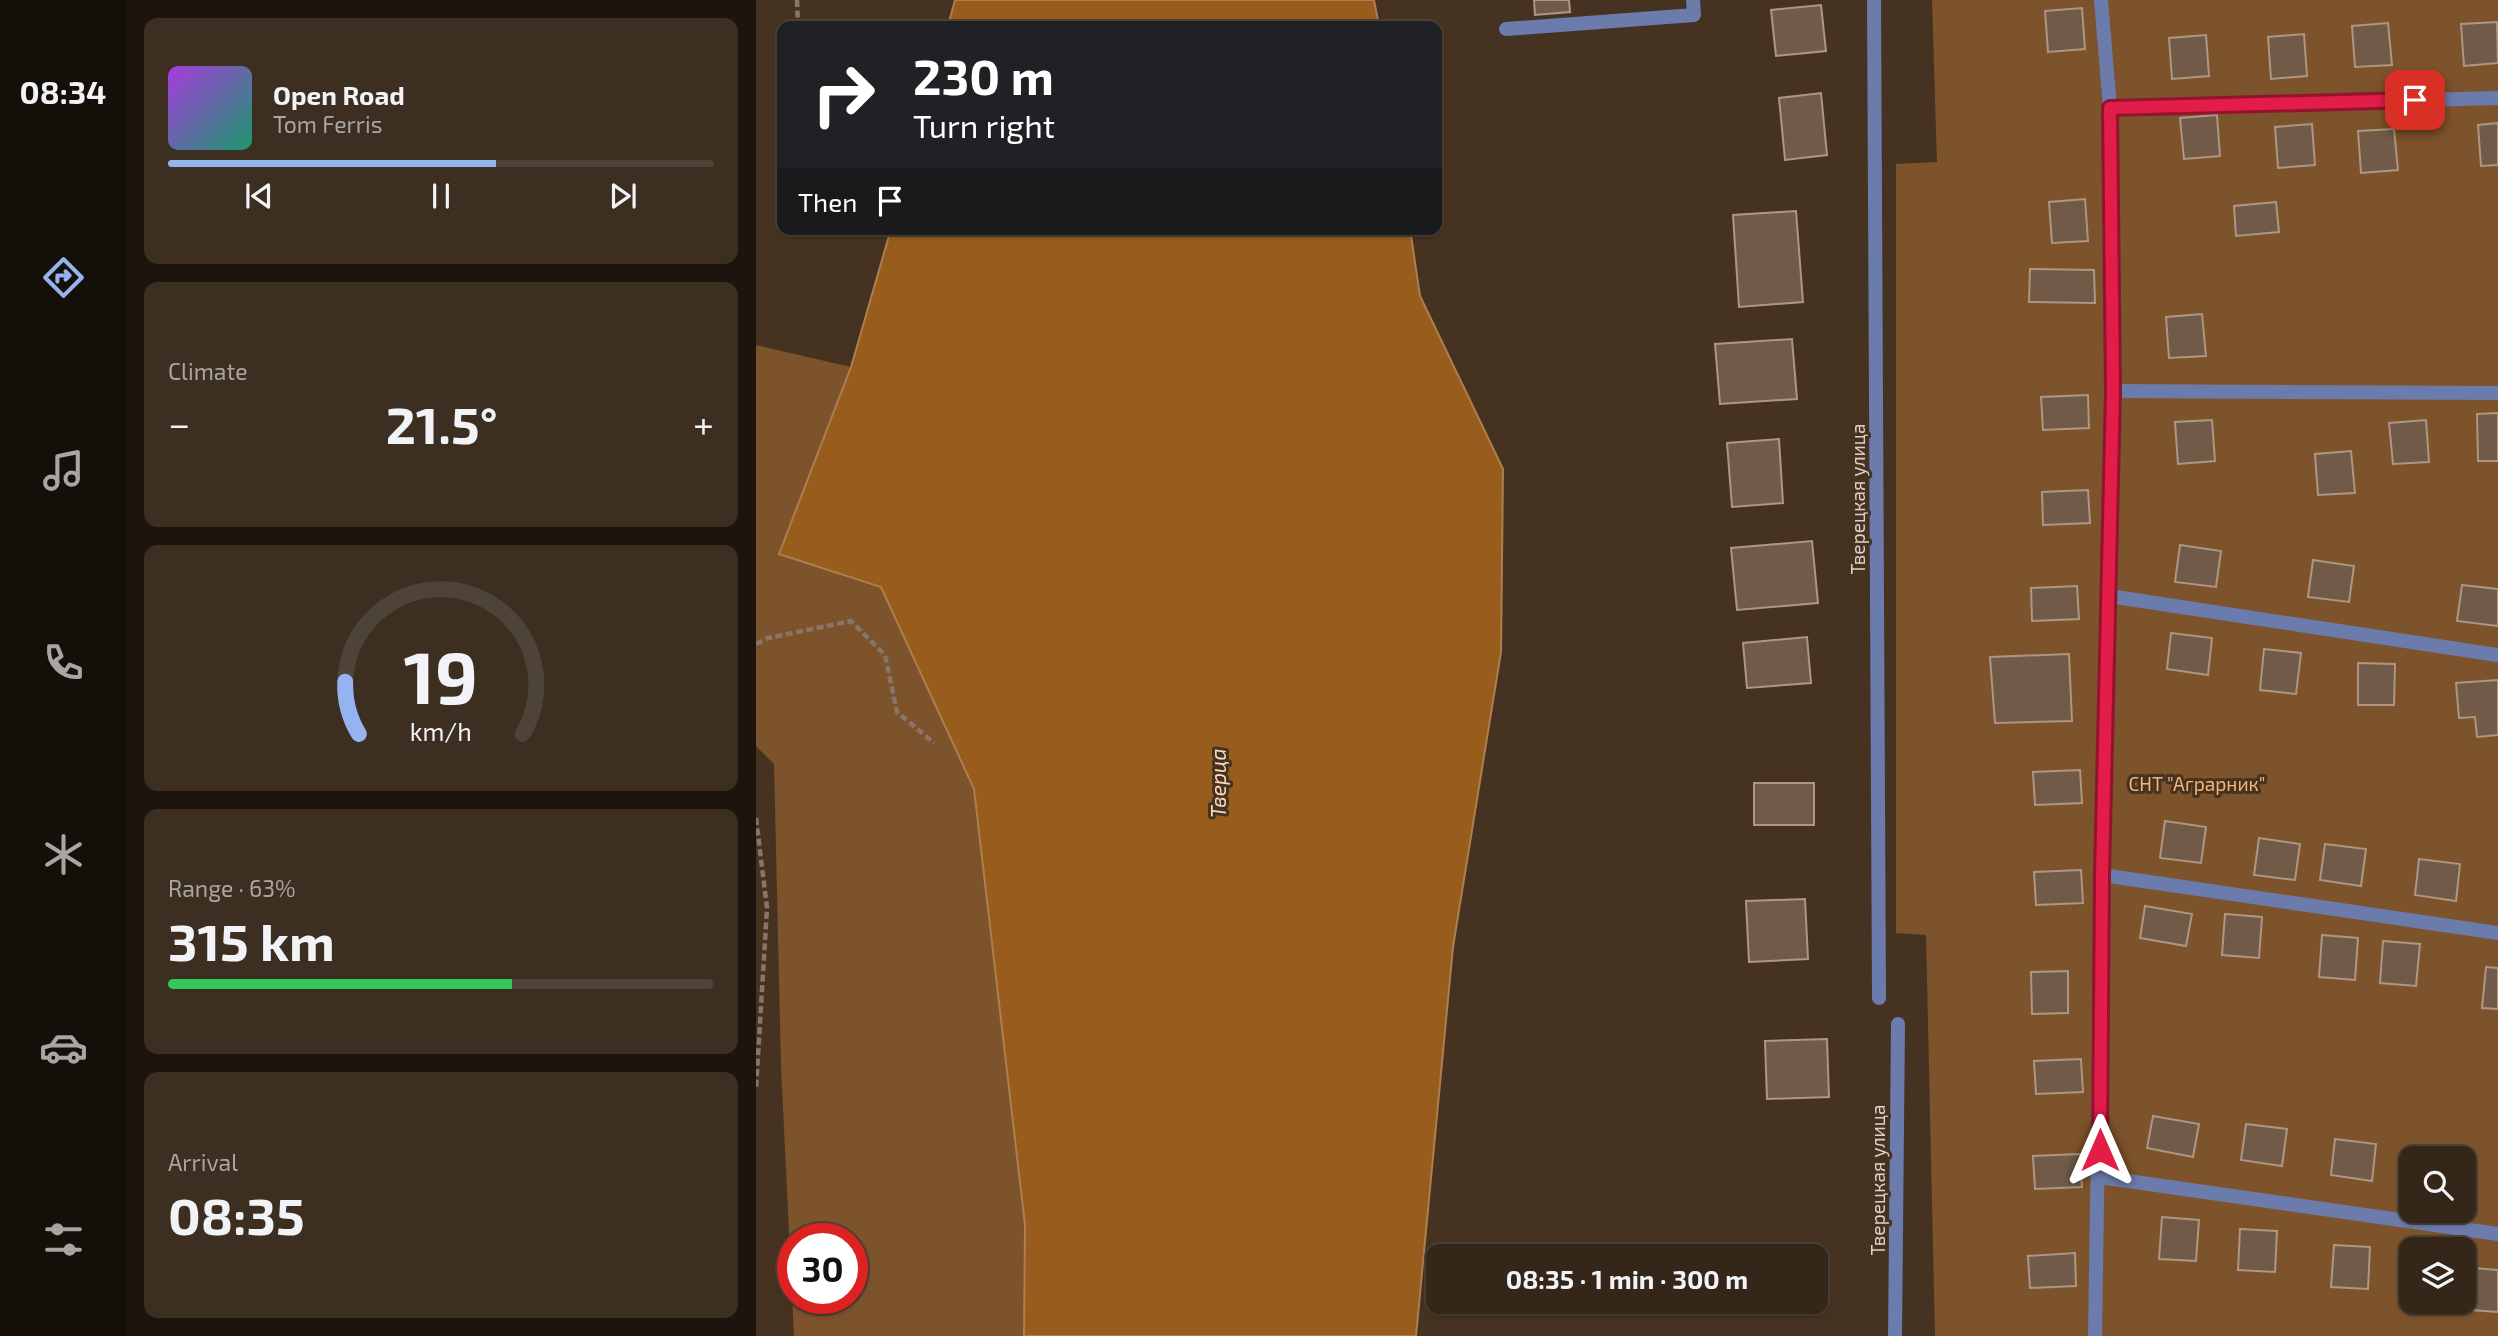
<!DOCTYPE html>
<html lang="en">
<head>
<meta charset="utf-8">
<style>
  :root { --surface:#342618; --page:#3c2e21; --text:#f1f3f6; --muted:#a9a5a2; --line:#4e4337; --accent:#95b2f1 }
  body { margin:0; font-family:"Exo 2",sans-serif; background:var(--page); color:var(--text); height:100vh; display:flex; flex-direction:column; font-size:26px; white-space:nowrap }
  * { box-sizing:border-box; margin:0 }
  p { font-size:23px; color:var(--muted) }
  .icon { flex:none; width:38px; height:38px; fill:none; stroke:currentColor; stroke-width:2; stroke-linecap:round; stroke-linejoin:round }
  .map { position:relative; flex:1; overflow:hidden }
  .side { display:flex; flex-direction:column; gap:18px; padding:18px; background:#1d150d; width:630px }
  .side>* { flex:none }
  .top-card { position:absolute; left:21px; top:21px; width:665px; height:214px; border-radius:14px; box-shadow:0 2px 5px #0004,0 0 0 2px var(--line); background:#202124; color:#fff; overflow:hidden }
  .fabs { position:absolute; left:1643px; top:1146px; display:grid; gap:14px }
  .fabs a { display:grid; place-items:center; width:77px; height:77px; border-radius:14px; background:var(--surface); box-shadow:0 2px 5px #0004,0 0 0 2px var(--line); font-size:35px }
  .speed { position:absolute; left:21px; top:1223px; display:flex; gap:14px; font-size:35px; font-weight:700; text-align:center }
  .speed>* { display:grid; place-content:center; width:91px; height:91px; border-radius:50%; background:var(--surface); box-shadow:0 2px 5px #0004,0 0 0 2px var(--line); line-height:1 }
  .speed .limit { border:10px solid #d22; background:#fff; color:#111 }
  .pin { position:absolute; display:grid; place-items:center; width:60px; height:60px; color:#fff; margin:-30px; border-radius:14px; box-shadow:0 4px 10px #0006 }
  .me { position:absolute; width:77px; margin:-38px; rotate:0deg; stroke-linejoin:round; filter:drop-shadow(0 0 5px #0008) }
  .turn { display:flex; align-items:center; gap:24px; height:147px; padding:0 21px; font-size:32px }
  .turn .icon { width:91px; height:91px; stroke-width:2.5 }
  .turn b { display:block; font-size:49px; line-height:60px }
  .then { display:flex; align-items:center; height:66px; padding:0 21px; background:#0003; gap:14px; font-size:26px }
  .big { font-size:52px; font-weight:700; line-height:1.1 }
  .side .widget { flex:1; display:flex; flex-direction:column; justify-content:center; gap:10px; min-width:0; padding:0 24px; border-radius:14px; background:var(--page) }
  .side .dial { align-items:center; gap:0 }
  .dial svg { height:182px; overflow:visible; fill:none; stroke:var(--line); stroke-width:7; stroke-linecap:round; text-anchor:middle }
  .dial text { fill:var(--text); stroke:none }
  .song { display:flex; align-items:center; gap:21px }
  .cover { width:84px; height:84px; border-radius:10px; background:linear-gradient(135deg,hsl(280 70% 55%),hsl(160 70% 35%)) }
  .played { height:7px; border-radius:4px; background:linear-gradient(90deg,var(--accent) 60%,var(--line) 60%) }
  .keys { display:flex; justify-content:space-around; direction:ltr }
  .heat { display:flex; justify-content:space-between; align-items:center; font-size:38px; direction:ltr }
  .charge { height:10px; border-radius:5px; background:linear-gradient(90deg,#34c759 63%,var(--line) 0) }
  .trip { position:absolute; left:670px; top:1244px; width:402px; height:70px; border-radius:14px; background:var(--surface); box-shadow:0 2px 5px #0004,0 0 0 2px var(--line); font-weight:700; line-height:70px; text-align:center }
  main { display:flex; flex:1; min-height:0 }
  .menu { display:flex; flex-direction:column; width:126px; justify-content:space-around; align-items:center; background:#150f0a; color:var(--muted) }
  .menu .icon { width:49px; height:49px }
  .menu .on { color:var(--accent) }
  .menu b { font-size:32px; color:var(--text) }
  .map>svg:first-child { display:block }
  .green { fill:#7d532b; fill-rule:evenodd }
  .water { fill:#985c1c; stroke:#ad7f4f; stroke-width:2 }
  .building { fill:#715b48; stroke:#ae9682; stroke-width:2 }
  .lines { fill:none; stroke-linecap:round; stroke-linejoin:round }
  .path { stroke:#877667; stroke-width:4.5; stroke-dasharray:7 3.5; stroke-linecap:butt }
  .service { stroke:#6b7bab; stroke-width:14 }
  .minor { stroke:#6b7bab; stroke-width:14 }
  .route-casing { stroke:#92132f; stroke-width:18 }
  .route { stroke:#e11d48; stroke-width:12 }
  .labels { text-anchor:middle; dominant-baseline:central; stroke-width:6; stroke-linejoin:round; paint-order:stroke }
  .street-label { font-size:19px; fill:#ddd1c6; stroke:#463220 }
  .park-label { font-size:19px; fill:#f8b476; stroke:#463220 }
  .water-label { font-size:21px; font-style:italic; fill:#fcd9bb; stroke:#463220 }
</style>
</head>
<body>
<main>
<nav class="menu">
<b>08:34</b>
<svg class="icon on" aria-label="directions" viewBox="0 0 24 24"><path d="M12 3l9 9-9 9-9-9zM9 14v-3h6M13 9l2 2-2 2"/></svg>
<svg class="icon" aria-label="music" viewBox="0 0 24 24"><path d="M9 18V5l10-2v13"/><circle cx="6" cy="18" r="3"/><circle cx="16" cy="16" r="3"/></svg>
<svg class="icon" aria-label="phone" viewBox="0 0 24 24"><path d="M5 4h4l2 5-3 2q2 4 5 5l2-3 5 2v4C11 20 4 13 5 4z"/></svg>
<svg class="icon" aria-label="climate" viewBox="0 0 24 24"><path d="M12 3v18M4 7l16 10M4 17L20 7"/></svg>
<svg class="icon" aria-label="car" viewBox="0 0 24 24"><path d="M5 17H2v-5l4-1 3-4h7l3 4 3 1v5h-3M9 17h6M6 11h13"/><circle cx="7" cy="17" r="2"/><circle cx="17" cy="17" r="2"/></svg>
<svg class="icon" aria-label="filters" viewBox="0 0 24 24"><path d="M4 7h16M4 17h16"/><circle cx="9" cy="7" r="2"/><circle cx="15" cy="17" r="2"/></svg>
</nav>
<section class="side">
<div class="widget">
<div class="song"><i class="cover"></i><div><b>Open Road</b><p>Tom Ferris</p></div></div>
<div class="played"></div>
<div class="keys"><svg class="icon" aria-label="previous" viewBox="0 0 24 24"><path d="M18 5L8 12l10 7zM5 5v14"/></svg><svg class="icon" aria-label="pause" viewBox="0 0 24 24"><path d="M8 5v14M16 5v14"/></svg><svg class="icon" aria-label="next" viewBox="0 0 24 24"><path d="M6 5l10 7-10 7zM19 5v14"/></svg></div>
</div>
<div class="widget"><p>Climate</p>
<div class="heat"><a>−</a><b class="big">21.5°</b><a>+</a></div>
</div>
<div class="widget dial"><svg viewBox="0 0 100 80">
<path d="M14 69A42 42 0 1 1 86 69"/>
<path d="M14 69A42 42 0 0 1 8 46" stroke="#95b2f1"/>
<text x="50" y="56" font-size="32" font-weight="700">19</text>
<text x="50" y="72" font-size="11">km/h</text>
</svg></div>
<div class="widget"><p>Range · 63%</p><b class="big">315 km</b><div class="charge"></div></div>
<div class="widget"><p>Arrival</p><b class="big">08:35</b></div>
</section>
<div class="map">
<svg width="1742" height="1336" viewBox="0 0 1742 1336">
  <rect width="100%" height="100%" fill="#463220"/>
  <g class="green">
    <path d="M 1176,0 L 1742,0 L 1742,1336 L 1179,1336 L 1170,935 L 1140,933 L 1140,164 L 1181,162 ZM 1656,1158 L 1708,1158 L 1708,1211 L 1656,1211 ZM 1656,1250 L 1708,1250 L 1708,1302 L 1656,1302 Z"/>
    <path d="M 0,345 L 95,367 L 23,554 L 125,587 L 218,788 L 269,1225 L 268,1336 L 38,1336 L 25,1066 L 18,764 L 0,746 ZM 37,1239 L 96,1239 L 96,1298 L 37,1298 Z"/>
  </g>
  <g class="water">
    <path d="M 199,0 L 618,0 L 623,26 L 192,26 Z"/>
    <path d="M 135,229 L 654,229 L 664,296 L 747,469 L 745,652 L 697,947 L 660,1336 L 268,1336 L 269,1225 L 218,789 L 125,587 L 23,554 L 95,367 Z"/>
  </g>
  <g class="building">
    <path d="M 778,0 L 813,0 L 814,12 L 779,15 Z"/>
    <path d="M 1065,5 L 1070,51 L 1020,56 L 1015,10 Z"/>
    <path d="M 1326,8 L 1329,49 L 1292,52 L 1289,11 Z"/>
    <path d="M 1741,22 L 1742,63 L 1708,66 L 1705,24 Z"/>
    <path d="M 1632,23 L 1636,65 L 1599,67 L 1596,26 Z"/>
    <path d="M 1548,34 L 1551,76 L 1515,79 L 1512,37 Z"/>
    <path d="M 1450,35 L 1453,76 L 1416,79 L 1413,38 Z"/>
    <path d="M 1065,93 L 1071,155 L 1029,160 L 1023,98 Z"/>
    <path d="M 1461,115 L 1464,156 L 1428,159 L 1424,118 Z"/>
    <path d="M 1742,123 L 1742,165 L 1725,166 L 1722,125 Z"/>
    <path d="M 1556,124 L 1559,165 L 1522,168 L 1519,127 Z"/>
    <path d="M 1638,129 L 1642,170 L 1605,173 L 1602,131 Z"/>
    <path d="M 1329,199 L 1332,241 L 1296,243 L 1293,202 Z"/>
    <path d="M 1520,202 L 1523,232 L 1480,236 L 1478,206 Z"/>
    <path d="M 1040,211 L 1047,302 L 983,307 L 977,215 Z"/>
    <path d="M 1274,269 L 1338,270 L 1339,303 L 1273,302 Z"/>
    <path d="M 1446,314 L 1450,356 L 1413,358 L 1410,317 Z"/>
    <path d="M 1036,339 L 1041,399 L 964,404 L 959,344 Z"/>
    <path d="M 1332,395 L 1333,428 L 1287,430 L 1285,397 Z"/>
    <path d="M 1742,413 L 1742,461 L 1722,461 L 1721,414 Z"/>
    <path d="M 1456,420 L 1459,461 L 1422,464 L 1419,422 Z"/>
    <path d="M 1670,420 L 1673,462 L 1637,464 L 1633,423 Z"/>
    <path d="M 1023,439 L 1027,503 L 976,507 L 971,443 Z"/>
    <path d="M 1595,451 L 1599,493 L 1562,495 L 1559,454 Z"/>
    <path d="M 1332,490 L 1334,523 L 1287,525 L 1286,492 Z"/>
    <path d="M 1056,541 L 1062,603 L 981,610 L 975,548 Z"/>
    <path d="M 1424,545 L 1465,551 L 1460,587 L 1419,582 Z"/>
    <path d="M 1557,560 L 1598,566 L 1593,602 L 1552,597 Z"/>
    <path d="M 1706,585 L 1742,589 L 1742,626 L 1701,621 Z"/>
    <path d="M 1321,586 L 1323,619 L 1276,621 L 1275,588 Z"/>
    <path d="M 1415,633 L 1456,638 L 1452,675 L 1411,669 Z"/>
    <path d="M 1051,637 L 1055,683 L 991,688 L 987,643 Z"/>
    <path d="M 1508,649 L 1545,653 L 1540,694 L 1504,690 Z"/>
    <path d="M 1313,654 L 1316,721 L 1239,723 L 1234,657 Z"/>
    <path d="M 1602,663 L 1639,664 L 1638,705 L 1602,705 Z"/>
    <path d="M 1742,680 L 1742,735 L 1721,737 L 1719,717 L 1703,718 L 1700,683 Z"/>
    <path d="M 1324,770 L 1326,803 L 1279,805 L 1277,772 Z"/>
    <rect x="998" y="783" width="60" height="42"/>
    <path d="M 1409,821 L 1450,827 L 1445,863 L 1404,858 Z"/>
    <path d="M 1503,838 L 1544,844 L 1539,880 L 1498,875 Z"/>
    <path d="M 1569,844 L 1610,849 L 1605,886 L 1564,880 Z"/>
    <path d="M 1663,859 L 1704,864 L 1700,901 L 1659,895 Z"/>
    <path d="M 1325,870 L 1327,903 L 1280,905 L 1278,872 Z"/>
    <path d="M 1049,899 L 1052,959 L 993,962 L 990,901 Z"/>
    <path d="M 1389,906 L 1436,914 L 1430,946 L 1384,938 Z"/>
    <path d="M 1469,914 L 1506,917 L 1503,958 L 1466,955 Z"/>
    <path d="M 1566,935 L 1602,938 L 1599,980 L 1563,977 Z"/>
    <path d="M 1627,941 L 1664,944 L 1660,986 L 1624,983 Z"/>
    <path d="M 1730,967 L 1742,968 L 1742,1009 L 1726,1008 Z"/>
    <path d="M 1312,971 L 1312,1013 L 1276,1014 L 1275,972 Z"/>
    <path d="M 1071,1039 L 1073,1097 L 1011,1099 L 1009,1041 Z"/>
    <path d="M 1325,1059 L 1327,1092 L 1280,1094 L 1278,1061 Z"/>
    <path d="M 1397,1116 L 1443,1124 L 1437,1157 L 1391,1148 Z"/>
    <path d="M 1490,1124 L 1531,1129 L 1526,1166 L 1485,1160 Z"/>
    <path d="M 1579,1139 L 1620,1144 L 1616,1181 L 1575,1175 Z"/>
    <path d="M 1675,1153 L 1716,1158 L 1711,1195 L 1708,1194 L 1708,1158 L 1674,1158 Z"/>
    <path d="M 1324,1154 L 1326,1187 L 1279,1189 L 1277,1156 Z"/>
    <path d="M 1406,1217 L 1443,1220 L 1440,1261 L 1403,1259 Z"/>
    <path d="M 1484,1229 L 1521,1231 L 1519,1272 L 1482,1270 Z"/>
    <path d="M 871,1244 L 1035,1250 L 1035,1256 L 870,1256 Z"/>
    <path d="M 1578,1245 L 1614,1247 L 1612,1289 L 1575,1287 Z"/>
    <path d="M 1319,1253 L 1320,1286 L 1274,1288 L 1272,1256 Z"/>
    <path d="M 1651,1257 L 1656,1257 L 1656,1299 L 1649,1298 Z"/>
    <path d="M 1717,1268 L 1742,1270 L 1742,1312 L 1715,1310 Z"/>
  </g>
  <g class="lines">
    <g class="path">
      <path d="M 41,0 L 42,26"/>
      <path d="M 0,644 L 12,638 L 95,621 L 129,655 L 141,712 L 178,743"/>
      <path d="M 0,818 L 11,908 L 0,1089"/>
    </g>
    <g class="service">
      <path d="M 1345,0 L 1354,108 L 1742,98"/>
      <path d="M 1353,596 L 1741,655"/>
      <path d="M 1346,875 L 1742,933"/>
      <path d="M 1344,1177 L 1742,1234"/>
    </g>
    <g class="minor">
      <path d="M 1118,0 L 1123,998"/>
      <path d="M 750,29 L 938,15 L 937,0"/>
      <path d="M 1357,391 L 1742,393"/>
      <path d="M 1139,1336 L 1142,1024"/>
      <path d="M 1339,1336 L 1346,875 L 1357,391 L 1354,108"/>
    </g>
  </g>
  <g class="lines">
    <defs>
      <path id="route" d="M 1344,1150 L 1346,875 L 1357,391 L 1354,108 L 1659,100"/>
    </defs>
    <use href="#route" class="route-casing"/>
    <use href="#route" class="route"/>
  </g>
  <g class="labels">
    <g class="street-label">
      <text transform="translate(1101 499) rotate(-90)">Тверецкая улица</text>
      <text transform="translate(1121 1180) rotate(-90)">Тверецкая улица</text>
    </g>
    <g class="park-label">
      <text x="1441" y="783">СНТ "Аграрник"</text>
    </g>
    <g class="water-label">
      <text transform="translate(461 783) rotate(-90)">Тверца</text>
    </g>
  </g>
</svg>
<div class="fabs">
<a><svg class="icon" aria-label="search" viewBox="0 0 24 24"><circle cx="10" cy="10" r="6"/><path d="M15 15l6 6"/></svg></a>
<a><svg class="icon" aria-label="layers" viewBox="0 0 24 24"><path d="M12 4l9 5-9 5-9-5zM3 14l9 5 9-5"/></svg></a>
</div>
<div class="speed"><div class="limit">30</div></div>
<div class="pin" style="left:1659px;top:100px;background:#d93025"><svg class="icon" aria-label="arrive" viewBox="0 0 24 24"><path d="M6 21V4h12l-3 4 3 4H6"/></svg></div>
<svg class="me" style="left:1344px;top:1150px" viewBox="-20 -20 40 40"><path d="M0-17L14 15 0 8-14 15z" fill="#e11d48" stroke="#fff" stroke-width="4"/></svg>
<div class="trip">08:35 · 1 min · 300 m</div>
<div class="top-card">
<div class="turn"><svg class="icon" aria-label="right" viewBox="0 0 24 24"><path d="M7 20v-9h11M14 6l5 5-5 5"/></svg><div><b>230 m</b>Turn right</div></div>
<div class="then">Then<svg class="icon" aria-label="arrive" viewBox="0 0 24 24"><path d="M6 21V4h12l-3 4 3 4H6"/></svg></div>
</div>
</div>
</main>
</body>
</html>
